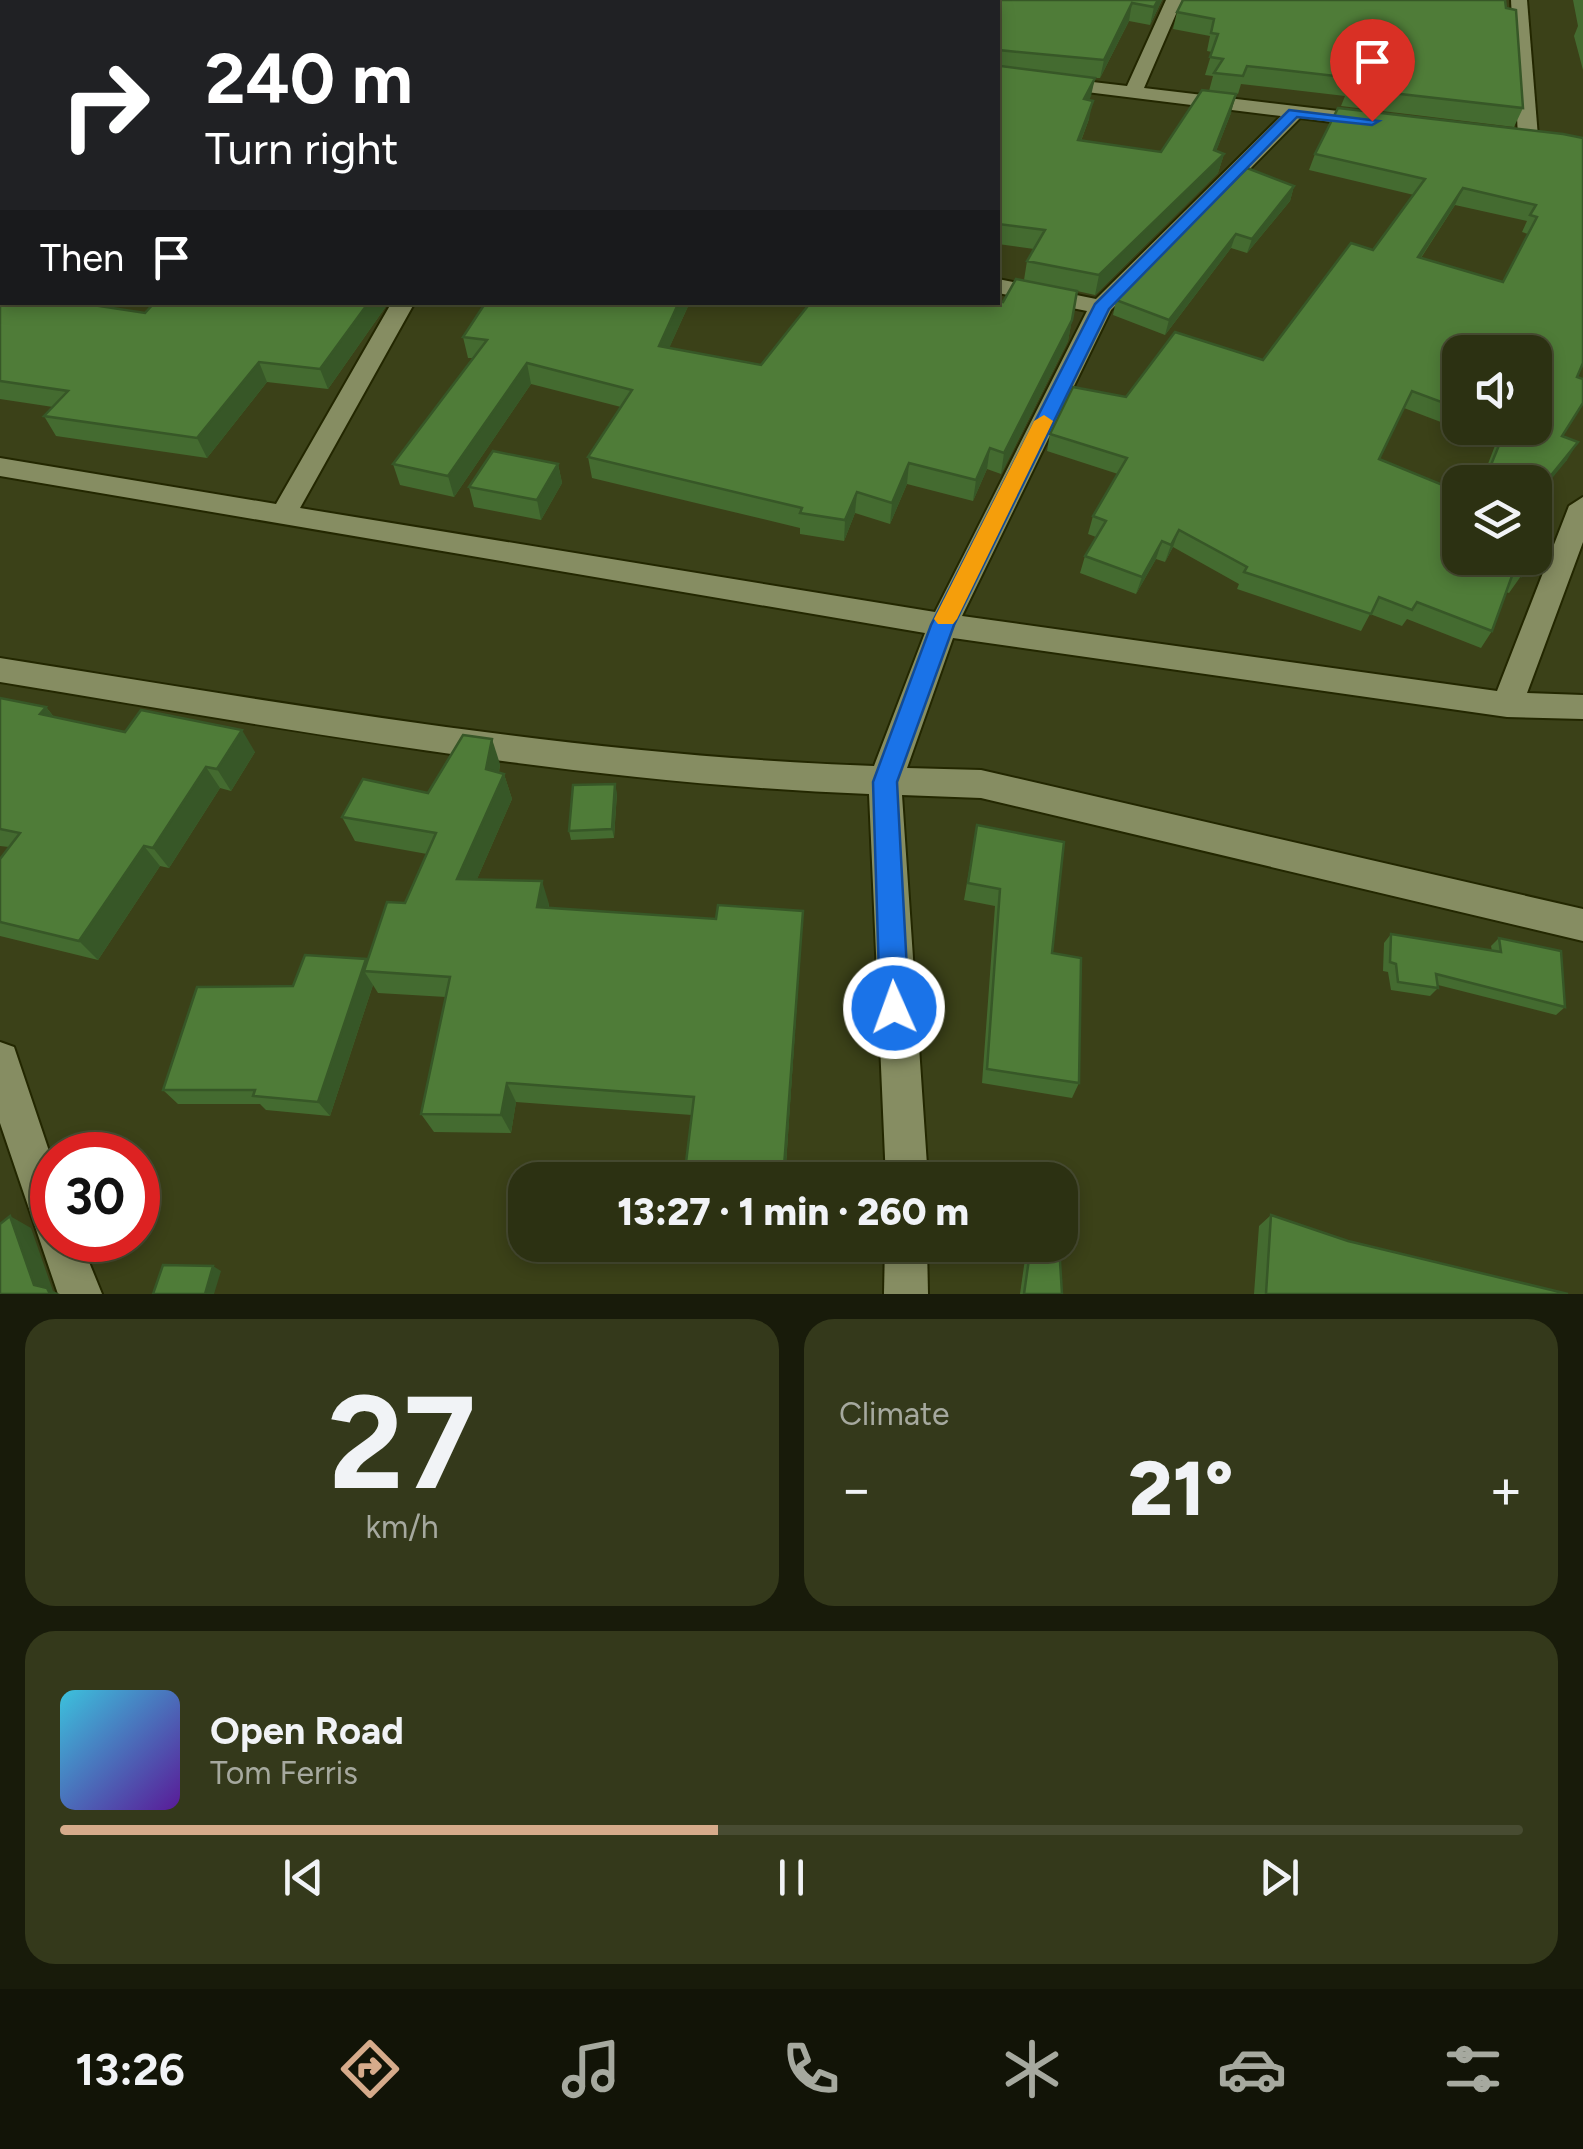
<!DOCTYPE html>
<html lang="en">
<head>
<meta charset="utf-8">
<style>
  :root { --surface:#2c3112; --page:#34391b; --text:#f1f3f6; --muted:#a6a99f; --line:#484c32; --accent:#d6ab8b }
  body { margin:0; font-family:Figtree,sans-serif; background:var(--page); color:var(--text); height:100vh; display:flex; flex-direction:column; font-size:38px; white-space:nowrap }
  * { box-sizing:border-box; margin:0 }
  p { font-size:32px; color:var(--muted) }
  .icon { flex:none; width:55px; height:55px; fill:none; stroke:currentColor; stroke-width:2; stroke-linecap:round; stroke-linejoin:round }
  .map { position:relative; height:1294px; overflow:hidden }
  .drawer { display:flex; flex-direction:column; gap:25px; padding:25px; background:#181b0a; flex:1 }
  .drawer>* { flex:none }
  .guide { position:absolute; left:0px; top:0px; width:1000px; height:305px; box-shadow:0 5px 15px #0003,0 0 0 2px var(--line); background:#202124; color:#fff; overflow:hidden }
  .tools { position:absolute; left:1442px; top:335px; display:grid; gap:20px }
  .tools a { display:grid; place-items:center; width:110px; height:110px; border-radius:20px; background:var(--surface); box-shadow:0 5px 15px #0003,0 0 0 2px var(--line); font-size:50px }
  .speed { position:absolute; left:30px; top:1132px; display:flex; gap:20px; font-size:50px; font-weight:700; text-align:center }
  .speed>* { display:grid; place-content:center; width:130px; height:130px; border-radius:50%; background:var(--surface); box-shadow:0 5px 15px #0003,0 0 0 2px var(--line); line-height:1 }
  .speed .limit { border:15px solid #d22; background:#fff; color:#111 }
  .pin { position:absolute; display:grid; place-items:center; width:85px; height:85px; color:#fff; margin:-102px -42px; border-radius:50% 50% 50% 0; rotate:-45deg; box-shadow:0 0 10px #0007 }
  .pin .icon { rotate:45deg }
  .me { position:absolute; width:110px; margin:-55px; rotate:358deg; stroke-linejoin:round; filter:drop-shadow(0 0 8px #0008) }
  .turn { display:flex; align-items:center; gap:35px; height:210px; padding:0 40px; font-size:45px }
  .turn .icon { width:130px; height:130px; stroke-width:2.5 }
  .turn b { display:block; font-size:70px; line-height:85px }
  .then { display:flex; align-items:center; height:95px; padding:0 40px; background:#0003; gap:20px; font-size:38px }
  .big { font-size:75px; font-weight:800; line-height:1.1 }
  .drawer .widget { flex:1; display:flex; flex-direction:column; justify-content:center; gap:15px; min-width:0; padding:0 35px; border-radius:30px; background:var(--page) }
  .drawer .dial { align-items:center; gap:0 }
  .dial b { font-size:130px; line-height:1 }
  .song { display:flex; align-items:center; gap:30px }
  .cover { width:120px; height:120px; border-radius:15px; background:linear-gradient(135deg,hsl(190 70% 55%),hsl(270 70% 35%)) }
  .played { height:10px; border-radius:5px; background:linear-gradient(90deg,var(--accent) 45%,var(--line) 45%) }
  .keys { display:flex; justify-content:space-around; direction:ltr }
  .heat { display:flex; justify-content:space-between; align-items:center; font-size:55px; direction:ltr }
  .drawer .tiles { flex:1; display:grid; gap:25px; grid-template-columns:1fr 1fr }
  .widget:last-child { grid-column:span 2 }
  .trip { position:absolute; left:508px; top:1162px; width:570px; height:100px; border-radius:30px; background:var(--surface); box-shadow:0 5px 15px #0003,0 0 0 2px var(--line); font-weight:800; line-height:100px; text-align:center }
  .menu { display:flex; height:160px; justify-content:space-around; align-items:center; background:#121407; color:var(--muted) }
  .menu .icon { width:70px; height:70px }
  .menu .current { color:var(--accent) }
  .menu b { font-size:45px; color:var(--text) }
  .map>svg:first-child { display:block }
  .lines { fill:none; stroke-linecap:round; stroke-linejoin:round }
  .minor-casing { stroke:#232700; stroke-width:4 }
  .minor { fill:#868d62; fill-rule:evenodd }
  .wall { fill:#446b30; fill-rule:evenodd }
  .shaded-wall { fill:#375727 }
  .building { fill:#4f7c38; stroke:#375727; stroke-width:2.5; fill-rule:evenodd }
  .route { fill:#1a73e8; stroke:#114b97; stroke-width:2.5 }
  .slow { fill:#f59e0b }
</style>
</head>
<body>
<div class="map">
<svg width="1583" height="1294" viewBox="0 0 1583 1294">
  <rect width="100%" height="100%" fill="#3b4118"/>
  <g class="lines">
    <defs>
      <g id="minor">
        <path d="M 1166,0 L 1182,0 L 1144,88 L 1372,115 L 1381,121 L 1372,127 L 1300,118 L 1111,310 L 962,616 L 1497,691 L 1569,506 L 1583,497 L 1583,542 L 1527,693 L 1583,695 L 1583,719 L 1507,717 L 953,638 L 907,768 L 981,770 L 1583,909 L 1583,941 L 981,798 L 902,795 L 928,1180 L 886,1180 L 869,794 C 578,783 287,729 0,682 L 0,658 C 289,704 581,756 874,766 L 925,633 L 0,476 L 0,458 L 276,504 L 392,302 L 415,302 L 300,508 L 935,612 L 1087,311 L 998,293 L 998,279 L 1096,299 L 1281,116 L 998,81 L 998,71 L 1127,86 Z"/>
        <path d="M 1511,0 L 1527,0 L 1538,137 L 1528,143 L 1518,137 Z"/>
        <path d="M 0,164 L 2,165 L 2,177 L 0,177 Z"/>
        <path d="M 0,1042 L 14,1047 L 52,1160 L 52,1240 L 80,1240 L 102,1294 L 58,1294 L 0,1123 Z"/>
        <path d="M 885,1245 L 927,1245 L 928,1294 L 884,1294 Z"/>
      </g>
    </defs>
    <use href="#minor" class="minor-casing"/>
    <use href="#minor" class="minor"/>
  </g>
  <g class="wall">
    <path d="M 0,0 L 85,0 L 81,2 L 2,2 L 2,66 L 0,65 Z"/>
    <path d="M 1162,0 L 1150,25 L 1129,21 L 1100,78 L 1095,78 L 1089,100 L 1089,119 L 1081,141 L 1161,152 L 1231,113 L 1216,151 L 1224,154 L 1218,173 L 1095,295 L 1077,291 L 1068,341 L 1001,474 L 987,469 L 973,501 L 907,484 L 890,524 L 855,513 L 844,541 L 800,534 L 800,528 L 592,478 L 588,457 L 621,407 L 531,384 L 454,497 L 400,485 L 393,464 L 473,358 L 468,358 L 463,337 L 690,302 L 669,348 L 761,365 L 1003,302 L 1024,280 L 1027,261 L 1034,249 L 998,244 L 998,2 Z"/>
    <path d="M 1183,0 L 1523,108 L 1514,127 L 1341,106 L 1345,96 L 1241,84 L 1238,94 L 1209,91 L 1213,76 L 1205,75 L 1212,52 L 1207,51 L 1210,36 L 1173,29 L 1177,12 Z"/>
    <path d="M 1573,0 L 1583,0 L 1583,70 L 1574,36 L 1578,26 Z"/>
    <path d="M 1563,134 L 1577,377 L 1562,436 L 1567,460 L 1535,482 L 1481,482 L 1496,443 L 1404,408 L 1379,459 L 1521,576 L 1509,593 L 1506,592 L 1492,631 L 1481,648 L 1407,619 L 1402,626 L 1370,614 L 1361,631 L 1237,589 L 1239,584 L 1173,547 L 1165,562 L 1156,559 L 1136,594 L 1080,573 L 1085,556 L 1096,537 L 1088,534 L 1093,516 L 1118,474 L 1047,451 L 1050,434 L 1126,397 L 1263,360 L 1373,250 L 1414,195 L 1309,170 L 1315,154 ZM 1455,205 L 1527,221 L 1522,232 L 1528,234 L 1503,282 L 1421,258 ZM 1460,352 L 1535,428 L 1460,428 Z"/>
    <path d="M 0,185 L 2,302 L 145,313 L 389,302 L 328,389 L 267,382 L 207,458 L 56,436 L 44,416 L 53,407 L 0,399 Z"/>
    <path d="M 1294,186 L 1290,201 L 1247,253 L 1231,248 L 1165,335 L 1113,315 L 1116,300 Z"/>
    <path d="M 558,464 L 562,483 L 541,520 L 474,507 L 469,487 Z"/>
    <path d="M 0,698 L 46,707 L 54,717 L 125,732 L 255,752 L 231,791 L 220,788 L 169,868 L 160,866 L 98,960 L 0,936 L 0,859 L 9,847 L 0,846 Z"/>
    <path d="M 500,764 L 499,773 L 504,774 L 512,799 L 477,879 L 549,904 L 549,908 L 716,919 L 803,911 L 785,1180 L 684,1180 L 692,1115 L 516,1102 L 511,1133 L 434,1132 L 421,1114 L 446,997 L 378,993 L 373,985 L 330,1116 L 266,1110 L 260,1104 L 178,1104 L 163,1090 L 293,986 L 368,962 L 405,903 L 427,854 L 355,841 L 342,817 L 428,793 Z"/>
    <path d="M 617,793 L 614,838 L 571,840 L 569,831 Z"/>
    <path d="M 977,825 L 1052,953 L 1079,1083 L 1072,1098 L 982,1083 L 995,906 L 964,900 Z"/>
    <path d="M 1391,934 L 1492,951 L 1491,946 L 1499,938 L 1565,1007 L 1556,1015 L 1438,985 L 1438,988 L 1430,996 L 1391,990 L 1388,972 L 1383,971 L 1384,943 Z"/>
    <path d="M 989,1166 L 1055,1180 L 985,1180 Z"/>
    <path d="M 1271,1215 L 1348,1241 L 1568,1294 L 1254,1294 L 1259,1226 Z"/>
    <path d="M 1027,1245 L 1059,1245 L 1062,1294 L 1020,1294 Z"/>
  </g>
  <g class="shaded-wall">
    <path d="M 52,0 L 85,0 L 81,2 L 48,2 Z"/>
    <path d="M 593,0 L 611,0 L 608,2 L 590,2 Z"/>
    <path d="M 1158,0 L 1162,0 L 1150,25 L 1154,7 Z"/>
    <path d="M 1132,3 L 1129,21 L 1100,78 L 1104,60 Z"/>
    <path d="M 1095,78 L 1091,96 L 1081,118 L 1084,99 Z"/>
    <path d="M 1236,94 L 1231,113 L 1210,167 L 1224,154 L 1218,173 L 1095,295 L 1099,275 L 1214,150 Z"/>
    <path d="M 1093,101 L 1089,119 L 1074,159 L 1078,140 Z"/>
    <path d="M 1294,186 L 1290,201 L 1247,253 L 1252,239 Z"/>
    <path d="M 1463,188 L 1455,205 L 1410,274 L 1418,257 Z"/>
    <path d="M 1236,234 L 1231,248 L 1165,335 L 1169,320 Z"/>
    <path d="M 369,302 L 389,302 L 328,389 L 320,369 Z"/>
    <path d="M 679,302 L 690,302 L 661,366 L 659,346 Z"/>
    <path d="M 1072,320 L 1068,341 L 1001,474 L 1004,453 Z"/>
    <path d="M 259,362 L 267,382 L 207,458 L 197,438 Z"/>
    <path d="M 527,363 L 531,384 L 454,497 L 448,476 Z"/>
    <path d="M 1578,442 L 1567,460 L 1535,499 L 1544,484 Z"/>
    <path d="M 990,448 L 987,469 L 973,501 L 976,480 Z"/>
    <path d="M 909,463 L 907,484 L 890,524 L 892,503 Z"/>
    <path d="M 558,464 L 562,483 L 541,520 L 537,500 Z"/>
    <path d="M 857,492 L 855,513 L 844,541 L 845,520 Z"/>
    <path d="M 1179,530 L 1173,547 L 1165,562 L 1171,545 Z"/>
    <path d="M 1162,541 L 1156,559 L 1136,594 L 1142,577 Z"/>
    <path d="M 46,707 L 63,729 L 40,714 Z"/>
    <path d="M 242,730 L 255,752 L 231,791 L 217,769 Z"/>
    <path d="M 492,739 L 500,764 L 495,794 L 486,769 Z"/>
    <path d="M 206,767 L 220,788 L 169,868 L 153,848 Z"/>
    <path d="M 504,774 L 512,799 L 467,902 L 457,879 Z"/>
    <path d="M 615,784 L 617,793 L 614,838 L 612,829 Z"/>
    <path d="M 144,846 L 160,866 L 98,960 L 79,941 Z"/>
    <path d="M 542,881 L 549,904 L 545,930 L 537,907 Z"/>
    <path d="M 803,911 L 785,1180 L 783,1180 Z"/>
    <path d="M 366,959 L 374,972 L 364,971 L 373,985 L 330,1116 L 318,1102 Z"/>
    <path d="M 507,1083 L 516,1102 L 511,1133 L 501,1115 Z"/>
    <path d="M 10,1216 L 31,1228 L 53,1291 L 60,1294 L 50,1294 L 34,1285 Z"/>
    <path d="M 213,1266 L 221,1271 L 214,1294 L 205,1294 Z"/>
  </g>
  <g class="building">
    <path d="M 0,0 L 52,0 L 48,2 L 2,2 L 2,48 L 0,48 Z"/>
    <path d="M 277,0 L 593,0 L 590,2 L 274,2 Z"/>
    <path d="M 662,0 L 1158,0 L 1154,7 L 1132,3 L 1104,60 L 998,50 L 1000,66 L 1095,78 L 1084,99 L 1093,101 L 1078,140 L 1161,152 L 1202,90 L 1236,94 L 1214,150 L 1224,154 L 1099,275 L 1027,261 L 1045,230 L 998,224 L 998,2 L 660,2 Z"/>
    <path d="M 1183,0 L 1505,0 L 1506,8 L 1516,10 L 1523,108 L 1348,88 L 1353,78 L 1247,66 L 1243,76 L 1214,73 L 1223,59 L 1210,57 L 1218,34 L 1211,33 L 1214,19 L 1177,12 Z"/>
    <path d="M 1338,108 L 1563,134 L 1583,138 L 1583,363 L 1577,377 L 1583,379 L 1583,403 L 1562,436 L 1578,442 L 1544,484 L 1551,486 L 1535,534 L 1535,482 L 1484,482 L 1506,428 L 1535,428 L 1535,352 L 1460,352 L 1460,409 L 1412,391 L 1379,459 L 1460,492 L 1460,558 L 1527,558 L 1521,576 L 1513,573 L 1492,631 L 1417,602 L 1412,610 L 1379,597 L 1371,614 L 1244,572 L 1247,567 L 1179,530 L 1171,545 L 1162,541 L 1142,577 L 1085,556 L 1106,521 L 1093,516 L 1127,458 L 1050,434 L 1073,387 L 1126,397 L 1175,332 L 1263,360 L 1351,243 L 1373,250 L 1425,179 L 1315,154 ZM 1463,188 L 1536,205 L 1530,215 L 1537,217 L 1503,282 L 1418,257 Z"/>
    <path d="M 1247,168 L 1294,186 L 1252,239 L 1236,234 L 1169,320 L 1116,300 Z"/>
    <path d="M 0,185 L 2,185 L 2,302 L 73,302 L 145,313 L 155,302 L 369,302 L 320,369 L 259,362 L 197,438 L 44,416 L 68,391 L 0,381 Z"/>
    <path d="M 1016,279 L 1077,291 L 1072,320 L 1004,453 L 990,448 L 976,480 L 909,463 L 892,503 L 857,492 L 845,520 L 800,513 L 802,508 L 588,457 L 632,390 L 527,363 L 448,476 L 393,464 L 487,340 L 463,337 L 486,302 L 679,302 L 659,346 L 761,365 L 811,302 L 998,302 L 998,301 L 1003,302 Z"/>
    <path d="M 493,451 L 558,464 L 537,500 L 469,487 Z"/>
    <path d="M 0,698 L 46,707 L 40,714 L 125,732 L 141,710 L 242,730 L 217,769 L 206,767 L 153,848 L 144,846 L 79,941 L 0,922 L 0,859 L 20,833 L 0,829 Z"/>
    <path d="M 463,735 L 492,739 L 486,769 L 504,774 L 457,879 L 542,881 L 537,907 L 716,919 L 718,905 L 803,911 L 783,1180 L 684,1179 L 694,1097 L 507,1083 L 501,1115 L 421,1114 L 450,977 L 364,971 L 387,902 L 405,903 L 436,833 L 342,817 L 363,779 L 428,793 Z"/>
    <path d="M 615,784 L 612,829 L 569,831 L 573,785 Z"/>
    <path d="M 977,825 L 1064,842 L 1052,953 L 1081,958 L 1079,1083 L 987,1069 L 1000,889 L 968,883 Z"/>
    <path d="M 1391,934 L 1501,952 L 1499,938 L 1561,951 L 1565,1007 L 1436,974 L 1438,988 L 1398,982 L 1396,964 L 1390,962 Z"/>
    <path d="M 305,955 L 366,959 L 318,1102 L 253,1096 L 255,1090 L 163,1090 L 197,987 L 293,986 Z"/>
    <path d="M 989,1166 L 1054,1170 L 1055,1180 L 989,1180 Z"/>
    <path d="M 1271,1215 L 1348,1241 L 1568,1294 L 1266,1294 Z"/>
    <path d="M 10,1216 L 34,1285 L 47,1288 L 50,1294 L 0,1294 L 0,1224 Z"/>
    <path d="M 1031,1245 L 1059,1245 L 1062,1294 L 1024,1294 Z"/>
    <path d="M 163,1265 L 213,1266 L 205,1294 L 153,1294 Z"/>
  </g>
  <path class="route" d="M 1289,110 L 1379,121 L 1372,125 L 1297,117 L 1109,309 L 954,625 L 897,782 L 909,1008 L 905,1018 L 894,1022 L 884,1018 L 880,1008 L 873,782 L 931,625 L 1095,304 Z"/>
  <path class="slow" d="M 1044,415 L 1053,421 L 957,619 L 953,624 L 938,624 L 934,619 L 1034,421 Z"/>
</svg>
<div class="tools">
<a><svg class="icon" aria-label="sound" viewBox="0 0 24 24"><path d="M4 9h4l5-4v14l-5-4H4zM17 9q2 3 0 6"/></svg></a>
<a><svg class="icon" aria-label="layers" viewBox="0 0 24 24"><path d="M12 4l9 5-9 5-9-5zM3 14l9 5 9-5"/></svg></a>
</div>
<div class="speed"><div class="limit">30</div></div>
<div class="pin" style="left:1372px;top:121px;background:#d93025"><svg class="icon" aria-label="arrive" viewBox="0 0 24 24"><path d="M6 21V4h12l-3 4 3 4H6"/></svg></div>
<svg class="me" style="left:894px;top:1008px" viewBox="-20 -20 40 40"><circle r="17" fill="#1a73e8" stroke="#fff" stroke-width="3"/><path d="M0-11L8 9 0 5-8 9z" fill="#fff"/></svg>
<div class="trip">13:27 · 1 min · 260 m</div>
<div class="guide">
<div class="turn"><svg class="icon" aria-label="right" viewBox="0 0 24 24"><path d="M7 20v-9h11M14 6l5 5-5 5"/></svg><div><b>240 m</b>Turn right</div></div>
<div class="then">Then<svg class="icon" aria-label="arrive" viewBox="0 0 24 24"><path d="M6 21V4h12l-3 4 3 4H6"/></svg></div>
</div>
</div>
<section class="drawer">
<div class="tiles">
<div class="widget dial"><b>27</b><p>km/h</p></div>
<div class="widget"><p>Climate</p>
<div class="heat"><a>−</a><b class="big">21°</b><a>+</a></div>
</div>
<div class="widget">
<div class="song"><i class="cover"></i><div><b>Open Road</b><p>Tom Ferris</p></div></div>
<div class="played"></div>
<div class="keys"><svg class="icon" aria-label="previous" viewBox="0 0 24 24"><path d="M18 5L8 12l10 7zM5 5v14"/></svg><svg class="icon" aria-label="pause" viewBox="0 0 24 24"><path d="M8 5v14M16 5v14"/></svg><svg class="icon" aria-label="next" viewBox="0 0 24 24"><path d="M6 5l10 7-10 7zM19 5v14"/></svg></div>
</div>
</div>
</section>
<nav class="menu">
<b>13:26</b>
<svg class="icon current" aria-label="directions" viewBox="0 0 24 24"><path d="M12 3l9 9-9 9-9-9zM9 14v-3h6M13 9l2 2-2 2"/></svg>
<svg class="icon" aria-label="music" viewBox="0 0 24 24"><path d="M9 18V5l10-2v13"/><circle cx="6" cy="18" r="3"/><circle cx="16" cy="16" r="3"/></svg>
<svg class="icon" aria-label="phone" viewBox="0 0 24 24"><path d="M5 4h4l2 5-3 2q2 4 5 5l2-3 5 2v4C11 20 4 13 5 4z"/></svg>
<svg class="icon" aria-label="climate" viewBox="0 0 24 24"><path d="M12 3v18M4 7l16 10M4 17L20 7"/></svg>
<svg class="icon" aria-label="car" viewBox="0 0 24 24"><path d="M5 17H2v-5l4-1 3-4h7l3 4 3 1v5h-3M9 17h6M6 11h13"/><circle cx="7" cy="17" r="2"/><circle cx="17" cy="17" r="2"/></svg>
<svg class="icon" aria-label="filters" viewBox="0 0 24 24"><path d="M4 7h16M4 17h16"/><circle cx="9" cy="7" r="2"/><circle cx="15" cy="17" r="2"/></svg>
</nav>
</body>
</html>
